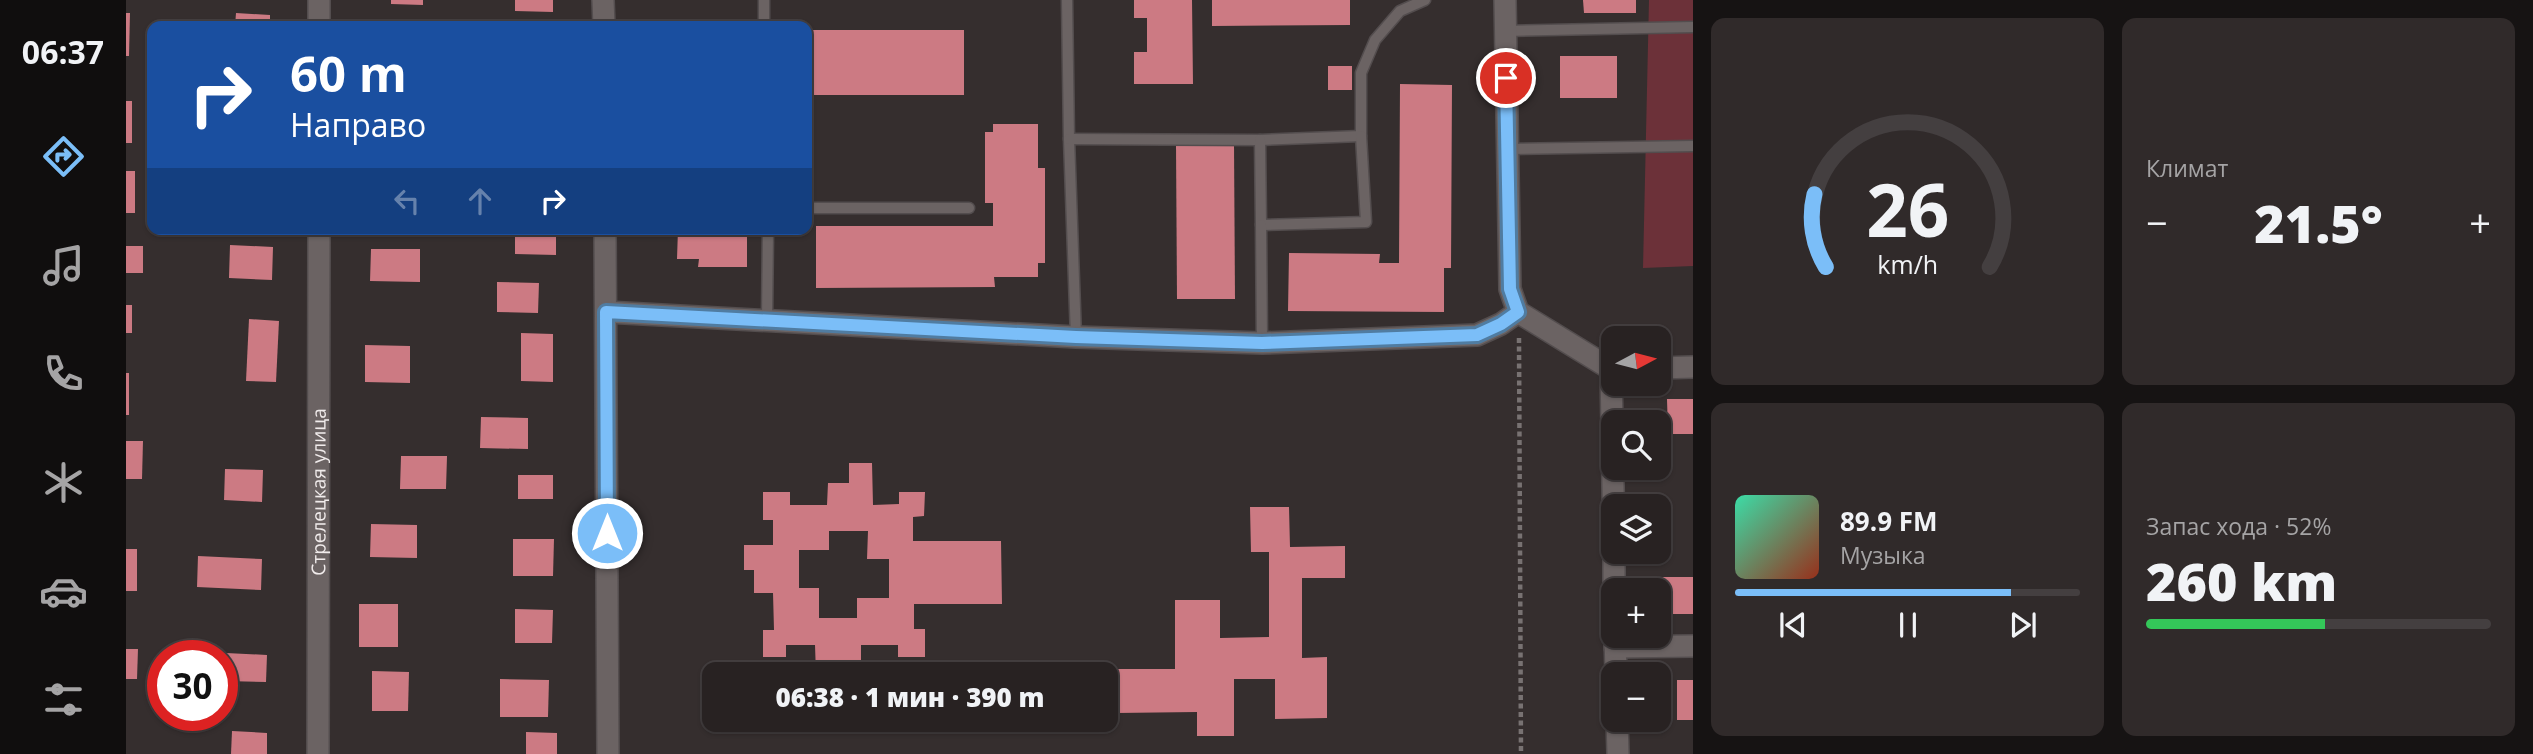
<!DOCTYPE html>
<html lang="ru">
<head>
<meta charset="utf-8">
<style>
  :root { --surface:#282222; --page:#302a2a; --text:#f1f3f6; --muted:#a5a4a5; --line:#443f40; --accent:#7bbef8 }
  body { margin:0; font-family:"Open Sans",sans-serif; background:var(--page); color:var(--text); height:100vh; display:flex; flex-direction:column; font-size:26px; white-space:nowrap }
  * { box-sizing:border-box; margin:0 }
  p { font-size:23px; color:var(--muted) }
  .icon { flex:none; width:38px; height:38px; fill:none; stroke:currentColor; stroke-width:2; stroke-linecap:round; stroke-linejoin:round }
  .map { position:relative; flex:1; overflow:hidden }
  .details { display:flex; flex-direction:column; gap:18px; padding:18px; background:#161313; width:840px }
  .details>* { flex:none }
  .banner { position:absolute; left:21px; top:21px; width:665px; height:214px; border-radius:14px; box-shadow:0 2px 5px #0004,0 0 0 2px var(--line); background:#1a4fa0; color:#fff; overflow:hidden }
  .needle { width:46px; rotate:83deg }
  .buttons { position:absolute; left:1475px; top:326px; display:grid; gap:14px }
  .buttons a { display:grid; place-items:center; width:70px; height:70px; border-radius:14px; background:var(--surface); box-shadow:0 2px 5px #0004,0 0 0 2px var(--line); font-size:35px }
  .speed { position:absolute; left:21px; top:640px; display:flex; gap:14px; font-size:35px; font-weight:700; text-align:center }
  .speed>* { display:grid; place-content:center; width:91px; height:91px; border-radius:50%; background:var(--surface); box-shadow:0 2px 5px #0004,0 0 0 2px var(--line); line-height:1 }
  .speed .limit { border:10px solid #d22; background:#fff; color:#111 }
  .pin { position:absolute; display:grid; place-items:center; width:60px; height:60px; color:#fff; margin:-30px; border:4px solid #fff; border-radius:50%; box-shadow:0 2px 7px #0007 }
  .me { position:absolute; width:77px; margin:-38px; rotate:0deg; stroke-linejoin:round; filter:drop-shadow(0 0 5px #0008) }
  .turn { display:flex; align-items:center; gap:24px; height:147px; padding:0 28px; font-size:32px }
  .turn .icon { width:91px; height:91px; stroke-width:2.5 }
  .turn b { display:block; font-size:49px; line-height:60px }
  .lanes { display:flex; align-items:center; height:66px; padding:0 28px; background:#0003; justify-content:center; gap:35px; direction:ltr }
  .lanes .off { opacity:.35 }
  .big { font-size:52px; font-weight:800; line-height:1.1 }
  .details .tile { flex:1; display:flex; flex-direction:column; justify-content:center; gap:10px; min-width:0; padding:0 24px; border-radius:14px; background:var(--page) }
  .details .dial { align-items:center; gap:0 }
  .dial svg { height:182px; overflow:visible; fill:none; stroke:var(--line); stroke-width:7; stroke-linecap:round; text-anchor:middle }
  .dial text { fill:var(--text); stroke:none }
  .song { display:flex; align-items:center; gap:21px }
  .cover { width:84px; height:84px; border-radius:10px; background:linear-gradient(135deg,hsl(160 70% 55%),hsl(10 70% 35%)) }
  .played { height:7px; border-radius:4px; background:linear-gradient(90deg,var(--accent) 80%,var(--line) 80%) }
  .keys { display:flex; justify-content:space-around; direction:ltr }
  .heat { display:flex; justify-content:space-between; align-items:center; font-size:38px; direction:ltr }
  .charge { height:10px; border-radius:5px; background:linear-gradient(90deg,#34c759 52%,var(--line) 0) }
  .details .tiles { flex:1; display:grid; gap:18px; grid-template-columns:repeat(2,1fr) }
  .trip { position:absolute; left:576px; top:662px; width:416px; height:70px; border-radius:14px; background:var(--surface); box-shadow:0 2px 5px #0004,0 0 0 2px var(--line); font-weight:800; line-height:70px; text-align:center }
  main { display:flex; flex:1; min-height:0 }
  .menu { display:flex; flex-direction:column; width:126px; justify-content:space-around; align-items:center; background:#100e0e; color:var(--muted) }
  .menu .icon { width:49px; height:49px }
  .menu .current { color:var(--accent) }
  .menu b { font-size:32px; color:var(--text) }
  .map>svg:first-child { display:block }
  .green { fill:#6c3139 }
  .building { fill:#cc7a83; fill-rule:evenodd }
  .lines { fill:none; stroke-linecap:round; stroke-linejoin:round }
  .lane-casing { stroke:#534d4e; stroke-width:13 }
  .street-casing { stroke:#534d4e; stroke-width:24 }
  .path { stroke:#787272; stroke-width:4.5; stroke-dasharray:5 3.5; stroke-linecap:butt }
  .lane { stroke:#6b6363; stroke-width:10 }
  .street { stroke:#6b6363; stroke-width:21 }
  .route-casing { stroke:#507ca1; stroke-width:18 }
  .route { stroke:#7bbef8; stroke-width:12 }
  .labels { text-anchor:middle; dominant-baseline:central; stroke-width:7; stroke-linejoin:round; paint-order:stroke }
  .street-label { font-size:19px; fill:#f0ebeb; stroke:#352e2e }
</style>
</head>
<body>
<main>
<nav class="menu">
<b>06:37</b>
<svg class="icon current" aria-label="directions" viewBox="0 0 24 24"><path d="M12 3l9 9-9 9-9-9zM9 14v-3h6M13 9l2 2-2 2"/></svg>
<svg class="icon" aria-label="music" viewBox="0 0 24 24"><path d="M9 18V5l10-2v13"/><circle cx="6" cy="18" r="3"/><circle cx="16" cy="16" r="3"/></svg>
<svg class="icon" aria-label="phone" viewBox="0 0 24 24"><path d="M5 4h4l2 5-3 2q2 4 5 5l2-3 5 2v4C11 20 4 13 5 4z"/></svg>
<svg class="icon" aria-label="climate" viewBox="0 0 24 24"><path d="M12 3v18M4 7l16 10M4 17L20 7"/></svg>
<svg class="icon" aria-label="car" viewBox="0 0 24 24"><path d="M5 17H2v-5l4-1 3-4h7l3 4 3 1v5h-3M9 17h6M6 11h13"/><circle cx="7" cy="17" r="2"/><circle cx="17" cy="17" r="2"/></svg>
<svg class="icon" aria-label="filters" viewBox="0 0 24 24"><path d="M4 7h16M4 17h16"/><circle cx="9" cy="7" r="2"/><circle cx="15" cy="17" r="2"/></svg>
</nav>
<div class="map">
<svg width="1567" height="754" viewBox="0 0 1567 754">
  <rect width="100%" height="100%" fill="#352e2e"/>
  <path class="green" d="M 1523,0 L 1567,0 L 1567,266 L 1517,268 Z"/>
  <g class="building">
    <path d="M 265,0 L 297,0 L 297,5 L 265,4 Z"/>
    <path d="M 389,0 L 427,0 L 427,12 L 389,11 Z"/>
    <path d="M 1008,0 L 1066,0 L 1067,84 L 1008,84 L 1008,52 L 1021,52 L 1021,18 L 1008,18 Z"/>
    <path d="M 1086,0 L 1224,0 L 1224,25 L 1086,26 Z"/>
    <path d="M 1457,0 L 1510,0 L 1510,13 L 1458,13 Z"/>
    <path d="M 0,13 L 4,13 L 3,56 L 0,56 Z"/>
    <path d="M 110,13 L 144,15 L 144,26 L 109,26 Z"/>
    <rect x="553" y="22" width="53" height="4"/>
    <rect x="686" y="30" width="152" height="65"/>
    <rect x="1434" y="56" width="57" height="42"/>
    <rect x="1202" y="66" width="24" height="24"/>
    <path d="M 1274,84 L 1326,85 L 1325,268 L 1318,268 L 1318,312 L 1162,311 L 1163,253 L 1254,254 L 1253,263 L 1273,263 Z"/>
    <rect x="0" y="101" width="6" height="42"/>
    <path d="M 867,124 L 912,124 L 912,168 L 919,168 L 919,263 L 912,263 L 912,277 L 868,277 L 869,287 L 690,288 L 690,226 L 867,226 L 867,203 L 859,203 L 859,132 L 867,132 Z"/>
    <path d="M 1108,144 L 1109,299 L 1051,299 L 1050,145 Z"/>
    <rect x="0" y="171" width="9" height="42"/>
    <path d="M 389,229 L 430,229 L 430,255 L 389,254 Z"/>
    <path d="M 552,229 L 621,229 L 621,267 L 572,267 L 573,259 L 551,259 Z"/>
    <path d="M 104,245 L 147,247 L 146,280 L 103,278 Z"/>
    <rect x="0" y="246" width="17" height="27"/>
    <path d="M 245,249 L 294,249 L 294,282 L 244,281 Z"/>
    <path d="M 371,282 L 413,283 L 412,313 L 371,312 Z"/>
    <rect x="0" y="305" width="6" height="28"/>
    <path d="M 123,319 L 153,321 L 150,382 L 120,381 Z"/>
    <path d="M 395,333 L 427,334 L 427,382 L 395,381 Z"/>
    <path d="M 239,345 L 284,346 L 284,383 L 239,382 Z"/>
    <rect x="0" y="373" width="3" height="42"/>
    <path d="M 1541,399 L 1567,399 L 1567,434 L 1542,434 Z"/>
    <path d="M 355,417 L 402,418 L 402,449 L 354,448 Z"/>
    <path d="M 0,441 L 17,441 L 16,479 L 0,479 Z"/>
    <path d="M 275,456 L 321,456 L 320,489 L 274,489 Z"/>
    <path d="M 723,463 L 746,463 L 747,505 L 773,504 L 773,492 L 799,492 L 798,516 L 787,517 L 787,541 L 875,541 L 876,604 L 788,604 L 788,629 L 799,629 L 799,657 L 772,657 L 772,645 L 735,645 L 735,668 L 712,668 L 712,674 L 690,674 L 689,645 L 660,645 L 660,657 L 637,657 L 637,630 L 648,630 L 647,593 L 628,593 L 628,570 L 618,570 L 618,545 L 647,545 L 647,520 L 637,520 L 637,492 L 664,492 L 664,505 L 701,505 L 702,483 L 723,483 ZM 703,531 L 742,531 L 741,559 L 763,559 L 763,598 L 731,598 L 731,618 L 693,618 L 693,588 L 673,588 L 673,550 L 703,550 Z"/>
    <path d="M 99,469 L 137,470 L 136,502 L 98,500 Z"/>
    <rect x="392" y="475" width="35" height="24"/>
    <path d="M 1124,507 L 1163,507 L 1164,547 L 1219,546 L 1219,578 L 1176,578 L 1176,658 L 1201,657 L 1201,718 L 1149,719 L 1149,679 L 1108,679 L 1108,736 L 1071,736 L 1071,712 L 990,713 L 989,669 L 1049,669 L 1049,600 L 1094,600 L 1094,638 L 1143,637 L 1143,552 L 1125,552 Z"/>
    <path d="M 245,524 L 291,525 L 291,558 L 244,557 Z"/>
    <path d="M 387,539 L 428,539 L 427,576 L 387,576 Z"/>
    <rect x="0" y="549" width="11" height="42"/>
    <path d="M 72,556 L 136,559 L 135,590 L 71,587 Z"/>
    <path d="M 1528,577 L 1567,577 L 1567,614 L 1533,614 L 1533,590 L 1529,590 Z"/>
    <rect x="233" y="604" width="39" height="43"/>
    <path d="M 389,609 L 427,610 L 426,643 L 389,643 Z"/>
    <path d="M 0,649 L 12,649 L 11,679 L 0,679 Z"/>
    <path d="M 100,653 L 141,655 L 140,682 L 98,681 Z"/>
    <path d="M 246,671 L 283,672 L 282,711 L 246,711 Z"/>
    <path d="M 374,679 L 423,680 L 422,717 L 374,717 Z"/>
    <rect x="1551" y="680" width="16" height="40"/>
    <path d="M 106,731 L 141,733 L 141,754 L 105,754 Z"/>
    <path d="M 400,732 L 431,733 L 431,754 L 400,754 Z"/>
  </g>
  <g class="lines">
    <defs>
      <g id="lane">
        <path d="M 638,0 L 638,26"/>
        <path d="M 941,0 L 943,139 L 950,337"/>
        <path d="M 1379,31 L 1567,27"/>
        <path d="M 943,139 L 1134,140 L 1235,136 L 1235,73 L 1249,40 L 1274,11 L 1299,0"/>
        <path d="M 1134,140 L 1135,225 L 1240,222 L 1235,136"/>
        <path d="M 1381,149 L 1567,146"/>
        <path d="M 681,208 L 843,208"/>
        <path d="M 1135,225 L 1136,343"/>
        <path d="M 641,320 L 642,229"/>
      </g>
      <g id="street">
        <path d="M 477,0 L 478,26"/>
        <path d="M 1379,0 L 1384,289 L 1392,312 L 1485,369 L 1488,544"/>
        <path d="M 193,26 L 193,0"/>
        <path d="M 479,229 L 482,754"/>
        <path d="M 480,312 L 950,337 L 1136,343 L 1351,335 L 1375,324 L 1392,312"/>
        <path d="M 1533,368 L 1567,367"/>
        <path d="M 1488,551 L 1488,590"/>
        <path d="M 1489,635 L 1490,674"/>
        <path d="M 1489,647 L 1567,646"/>
        <path d="M 1491,719 L 1492,754"/>
        <path id="s1" d="M 192,754 L 193,229"/>
      </g>
    </defs>
    <use href="#lane" class="lane-casing"/>
    <use href="#street" class="street-casing"/>
    <path class="path" d="M 1393,338 L 1395,754"/>
    <use href="#lane" class="lane"/>
    <use href="#street" class="street"/>
  </g>
  <g class="lines">
    <defs>
      <path id="route" d="M 481,533 L 480,312 L 950,337 L 1136,343 L 1351,335 L 1375,324 L 1392,312 L 1384,289 L 1380,78"/>
    </defs>
    <use href="#route" class="route-casing"/>
    <use href="#route" class="route"/>
  </g>
  <g class="labels">
    <g class="street-label">
      <text stroke="none"><textPath href="#s1" startOffset="262">Стрелецкая улица</textPath></text>
    </g>
  </g>
</svg>
<div class="buttons">
<a><svg class="needle" viewBox="-14 -14 28 28"><path d="M0-13l5 13h-10z" fill="#e53935"/><path d="M0 13l5-13h-10z" fill="#a5a4a5"/></svg></a>
<a><svg class="icon" aria-label="search" viewBox="0 0 24 24"><circle cx="10" cy="10" r="6"/><path d="M15 15l6 6"/></svg></a>
<a><svg class="icon" aria-label="layers" viewBox="0 0 24 24"><path d="M12 4l9 5-9 5-9-5zM3 14l9 5 9-5"/></svg></a>
<a>+</a>
<a>−</a>
</div>
<div class="speed"><div class="limit">30</div></div>
<div class="pin" style="left:1380px;top:78px;background:#d93025"><svg class="icon" aria-label="arrive" viewBox="0 0 24 24"><path d="M6 21V4h12l-3 4 3 4H6"/></svg></div>
<svg class="me" style="left:481px;top:533px" viewBox="-20 -20 40 40"><circle r="17" fill="#7bbef8" stroke="#fff" stroke-width="3"/><path d="M0-11L8 9 0 5-8 9z" fill="#fff"/></svg>
<div class="trip">06:38 · 1 мин · 390 m</div>
<div class="banner">
<div class="turn"><svg class="icon" aria-label="right" viewBox="0 0 24 24"><path d="M7 20v-9h11M14 6l5 5-5 5"/></svg><div><b>60 m</b>Направо</div></div>
<div class="lanes"><svg class="icon off" aria-label="left" viewBox="0 0 24 24"><path d="M17 20v-9H6M10 6l-5 5 5 5"/></svg><svg class="icon off" aria-label="ahead" viewBox="0 0 24 24"><path d="M12 20V5M6 11l6-6 6 6"/></svg><svg class="icon" aria-label="right" viewBox="0 0 24 24"><path d="M7 20v-9h11M14 6l5 5-5 5"/></svg></div>
</div>
</div>
<section class="details">
<div class="tiles">
<div class="tile dial"><svg viewBox="0 0 100 80">
<path d="M14 69A42 42 0 1 1 86 69"/>
<path d="M14 69A42 42 0 0 1 9 37" stroke="#7bbef8"/>
<text x="50" y="56" font-size="32" font-weight="700">26</text>
<text x="50" y="72" font-size="11">km/h</text>
</svg></div>
<div class="tile"><p>Климат</p>
<div class="heat"><a>−</a><b class="big">21.5°</b><a>+</a></div>
</div>
<div class="tile">
<div class="song"><i class="cover"></i><div><b>89.9 FM</b><p>Музыка</p></div></div>
<div class="played"></div>
<div class="keys"><svg class="icon" aria-label="previous" viewBox="0 0 24 24"><path d="M18 5L8 12l10 7zM5 5v14"/></svg><svg class="icon" aria-label="pause" viewBox="0 0 24 24"><path d="M8 5v14M16 5v14"/></svg><svg class="icon" aria-label="next" viewBox="0 0 24 24"><path d="M6 5l10 7-10 7zM19 5v14"/></svg></div>
</div>
<div class="tile"><p>Запас хода · 52%</p><b class="big">260 km</b><div class="charge"></div></div>
</div>
</section>
</main>
</body>
</html>
